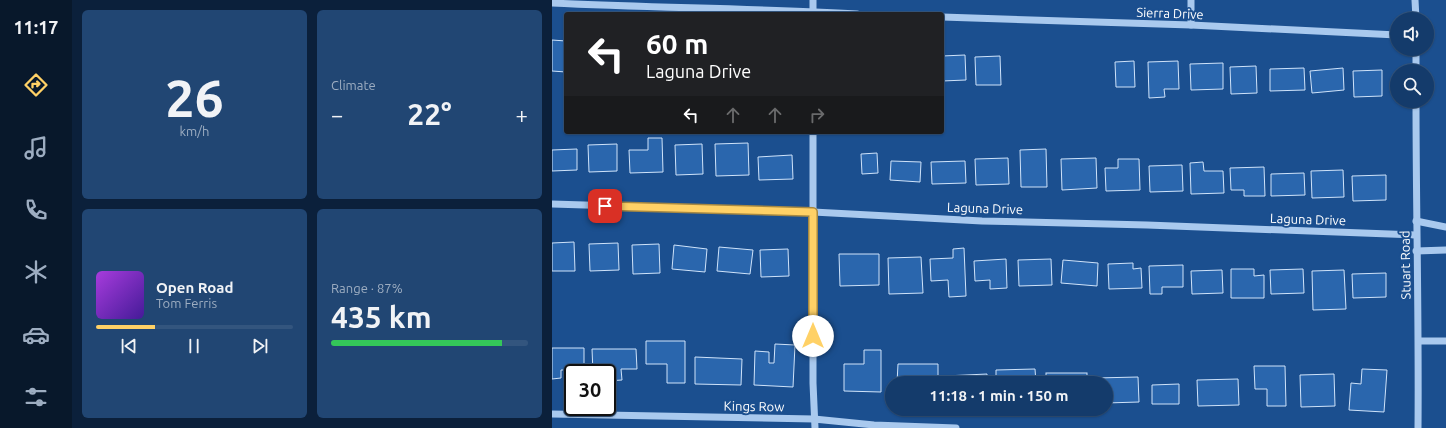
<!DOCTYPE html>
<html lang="en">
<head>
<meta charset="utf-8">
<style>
  :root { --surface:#143b6b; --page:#214673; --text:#f1f3f6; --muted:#9dadc1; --line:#33557e; --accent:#ffd166 }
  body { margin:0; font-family:Ubuntu,sans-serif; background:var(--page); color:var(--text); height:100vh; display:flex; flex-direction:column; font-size:15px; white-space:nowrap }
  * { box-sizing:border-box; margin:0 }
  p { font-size:13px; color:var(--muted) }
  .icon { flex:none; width:22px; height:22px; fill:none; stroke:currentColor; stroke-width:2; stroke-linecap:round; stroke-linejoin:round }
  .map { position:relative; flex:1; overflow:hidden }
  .side { display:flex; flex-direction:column; gap:10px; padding:10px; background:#0b203b; width:480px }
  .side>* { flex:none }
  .banner { position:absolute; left:12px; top:12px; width:380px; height:122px; border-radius:4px; box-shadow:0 1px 3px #0004,0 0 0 1px var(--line); background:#202124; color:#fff; overflow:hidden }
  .tools { position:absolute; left:838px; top:12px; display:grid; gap:8px }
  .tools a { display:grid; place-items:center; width:44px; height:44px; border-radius:50%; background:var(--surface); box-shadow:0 1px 3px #0004,0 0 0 1px var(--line); font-size:20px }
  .speed { position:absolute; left:12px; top:364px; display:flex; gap:8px; font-size:20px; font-weight:700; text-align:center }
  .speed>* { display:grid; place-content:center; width:52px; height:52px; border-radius:50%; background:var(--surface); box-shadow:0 1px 3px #0004,0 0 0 1px var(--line); line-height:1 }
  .speed .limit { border:2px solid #111; border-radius:6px; background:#fff; color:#111 }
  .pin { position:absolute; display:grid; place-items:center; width:34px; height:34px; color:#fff; margin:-17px; border-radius:8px; box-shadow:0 2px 6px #0006 }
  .me { position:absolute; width:44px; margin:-22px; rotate:0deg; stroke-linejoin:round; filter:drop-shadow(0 0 3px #0008) }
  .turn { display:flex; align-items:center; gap:14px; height:84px; padding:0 16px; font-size:18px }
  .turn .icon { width:52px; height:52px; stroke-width:2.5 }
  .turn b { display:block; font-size:28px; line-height:34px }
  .lanes { display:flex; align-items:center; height:38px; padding:0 16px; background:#0003; justify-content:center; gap:20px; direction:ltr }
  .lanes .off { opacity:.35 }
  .big { font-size:30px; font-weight:700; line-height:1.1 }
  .side .tile { flex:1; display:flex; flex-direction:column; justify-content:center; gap:6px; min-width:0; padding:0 14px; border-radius:6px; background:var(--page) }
  .side .dial { align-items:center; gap:0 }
  .dial b { font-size:52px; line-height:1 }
  .song { display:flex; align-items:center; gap:12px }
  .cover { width:48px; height:48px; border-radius:6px; background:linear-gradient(135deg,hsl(280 70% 55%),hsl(260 70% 35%)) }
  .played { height:4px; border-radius:2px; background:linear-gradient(90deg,var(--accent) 30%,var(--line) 30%) }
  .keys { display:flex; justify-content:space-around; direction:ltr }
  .heat { display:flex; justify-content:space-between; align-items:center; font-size:22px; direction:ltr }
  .charge { height:6px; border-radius:3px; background:linear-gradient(90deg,#34c759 87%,var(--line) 0) }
  .side .tiles { flex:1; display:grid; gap:10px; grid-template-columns:repeat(2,1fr) }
  .trip { position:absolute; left:333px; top:376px; width:228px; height:40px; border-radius:20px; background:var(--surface); box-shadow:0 1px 3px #0004,0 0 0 1px var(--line); font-weight:700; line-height:40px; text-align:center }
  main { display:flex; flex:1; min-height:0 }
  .dock { display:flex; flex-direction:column; width:72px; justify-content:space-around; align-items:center; background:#08182b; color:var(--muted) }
  .dock .icon { width:28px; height:28px }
  .dock .selected { color:var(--accent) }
  .dock b { font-size:18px; color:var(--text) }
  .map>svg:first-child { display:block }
  .building { fill:#2a66ad; stroke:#cfe3fa }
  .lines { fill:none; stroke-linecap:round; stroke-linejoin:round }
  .minor { stroke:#a9c9ee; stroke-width:7 }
  .route-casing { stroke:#a68842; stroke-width:10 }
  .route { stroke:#ffd166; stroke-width:7 }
  .labels { text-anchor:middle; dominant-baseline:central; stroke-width:4; stroke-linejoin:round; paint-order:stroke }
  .street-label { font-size:13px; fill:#fff; stroke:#1b4f8f }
</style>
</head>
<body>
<main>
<nav class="dock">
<b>11:17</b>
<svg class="icon selected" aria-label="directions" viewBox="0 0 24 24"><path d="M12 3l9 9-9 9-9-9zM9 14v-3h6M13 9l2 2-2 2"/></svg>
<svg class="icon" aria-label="music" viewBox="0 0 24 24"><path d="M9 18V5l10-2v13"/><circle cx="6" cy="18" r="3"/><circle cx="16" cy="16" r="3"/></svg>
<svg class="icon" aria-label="phone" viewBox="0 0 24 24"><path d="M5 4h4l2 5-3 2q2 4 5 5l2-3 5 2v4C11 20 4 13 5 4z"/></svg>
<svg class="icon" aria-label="climate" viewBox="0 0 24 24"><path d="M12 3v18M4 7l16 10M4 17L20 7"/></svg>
<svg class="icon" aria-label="car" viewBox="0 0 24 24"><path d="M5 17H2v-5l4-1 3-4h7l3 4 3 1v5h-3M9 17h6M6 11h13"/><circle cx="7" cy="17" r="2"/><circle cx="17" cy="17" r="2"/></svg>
<svg class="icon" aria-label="filters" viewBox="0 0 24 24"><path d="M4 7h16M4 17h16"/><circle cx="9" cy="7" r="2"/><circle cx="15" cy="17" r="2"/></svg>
</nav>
<section class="side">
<div class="tiles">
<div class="tile dial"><b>26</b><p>km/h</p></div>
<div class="tile"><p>Climate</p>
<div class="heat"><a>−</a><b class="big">22°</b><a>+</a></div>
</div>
<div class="tile">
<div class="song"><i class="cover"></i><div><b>Open Road</b><p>Tom Ferris</p></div></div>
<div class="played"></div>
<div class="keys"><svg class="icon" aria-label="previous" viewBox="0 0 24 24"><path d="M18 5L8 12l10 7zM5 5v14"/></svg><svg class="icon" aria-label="pause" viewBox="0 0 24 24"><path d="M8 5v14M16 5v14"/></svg><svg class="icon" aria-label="next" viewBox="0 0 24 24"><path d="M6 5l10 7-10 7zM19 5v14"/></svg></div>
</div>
<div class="tile"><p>Range · 87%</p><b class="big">435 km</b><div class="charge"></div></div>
</div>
</section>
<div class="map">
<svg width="894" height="428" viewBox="0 0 894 428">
  <rect width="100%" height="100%" fill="#1b4f8f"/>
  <g class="building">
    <path d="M 0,40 L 14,41 L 14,72 L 0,71 Z"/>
    <path d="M 413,55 L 414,80 L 390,81 L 390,56 Z"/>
    <path d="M 448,56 L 449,85 L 424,85 L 423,57 Z"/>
    <path d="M 582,61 L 583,87 L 564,87 L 563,62 Z"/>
    <path d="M 626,61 L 627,89 L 612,89 L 613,97 L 597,98 L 596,62 Z"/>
    <path d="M 671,63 L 671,89 L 639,90 L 638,64 Z"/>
    <path d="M 704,66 L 705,93 L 679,94 L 678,67 Z"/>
    <path d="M 752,68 L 753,90 L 718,91 L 718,69 Z"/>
    <path d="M 791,68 L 792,90 L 760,93 L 758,71 Z"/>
    <path d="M 830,70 L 830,96 L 802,97 L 801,71 Z"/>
    <path d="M 96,138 L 110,138 L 111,172 L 78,173 L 77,150 L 96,150 Z"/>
    <path d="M 196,143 L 197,175 L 164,176 L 163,144 Z"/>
    <path d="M 65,144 L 65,171 L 37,172 L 36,145 Z"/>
    <path d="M 150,144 L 151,174 L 124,175 L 123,145 Z"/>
    <path d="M 25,149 L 25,170 L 0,171 L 0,150 Z"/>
    <path d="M 494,149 L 495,187 L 469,187 L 468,150 Z"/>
    <path d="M 325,153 L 326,173 L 310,174 L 309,154 Z"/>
    <path d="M 240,155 L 241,179 L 207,180 L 206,157 Z"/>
    <path d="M 456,158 L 457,184 L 424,185 L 423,159 Z"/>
    <path d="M 544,158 L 545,188 L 510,190 L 509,159 Z"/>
    <path d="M 566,159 L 587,159 L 588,190 L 554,191 L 553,168 L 566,168 Z"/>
    <path d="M 339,161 L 369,162 L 368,182 L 338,180 Z"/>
    <path d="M 413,161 L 414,183 L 380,184 L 379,162 Z"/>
    <path d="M 651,162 L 652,171 L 671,171 L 672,193 L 639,194 L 638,163 Z"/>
    <path d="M 630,165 L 631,191 L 598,192 L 597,166 Z"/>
    <path d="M 712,167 L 713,196 L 692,196 L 692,190 L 679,190 L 678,168 Z"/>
    <path d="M 791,170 L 792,197 L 760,198 L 759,171 Z"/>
    <path d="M 752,173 L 753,195 L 719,196 L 719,174 Z"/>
    <path d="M 834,175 L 834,200 L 801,201 L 800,176 Z"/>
    <path d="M 22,242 L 23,271 L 0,271 L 0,243 Z"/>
    <path d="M 66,243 L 67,270 L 38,271 L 37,244 Z"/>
    <path d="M 107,244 L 108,273 L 81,274 L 80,245 Z"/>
    <path d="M 122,245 L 155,249 L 153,272 L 120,269 Z"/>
    <path d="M 167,247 L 201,250 L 198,274 L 165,271 Z"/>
    <path d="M 412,248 L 414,296 L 397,297 L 396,280 L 379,281 L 378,259 L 401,258 L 401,249 Z"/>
    <path d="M 236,249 L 237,276 L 209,277 L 208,250 Z"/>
    <path d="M 287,254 L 327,254 L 327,285 L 288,286 Z"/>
    <path d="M 369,257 L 371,293 L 337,294 L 336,258 Z"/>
    <path d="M 454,259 L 455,288 L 438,289 L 438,280 L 423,281 L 422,261 Z"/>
    <path d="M 499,259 L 500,285 L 467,286 L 466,260 Z"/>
    <path d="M 511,260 L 546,263 L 545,286 L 509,283 Z"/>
    <path d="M 581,263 L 581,269 L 589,268 L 590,288 L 557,289 L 556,264 Z"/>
    <path d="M 631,265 L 631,287 L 610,287 L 610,294 L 598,294 L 597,266 Z"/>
    <path d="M 679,269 L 702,269 L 702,276 L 712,275 L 712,298 L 679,298 Z"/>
    <path d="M 751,269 L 752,293 L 719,294 L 718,270 Z"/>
    <path d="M 670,270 L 671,293 L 640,294 L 639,271 Z"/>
    <path d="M 792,270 L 794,309 L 761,310 L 760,271 Z"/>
    <path d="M 834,273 L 834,297 L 801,298 L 800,274 Z"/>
    <path d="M 94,341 L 133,341 L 133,383 L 115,383 L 115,364 L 94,364 Z"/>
    <path d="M 223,344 L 243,345 L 241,387 L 202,385 L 203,351 L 217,352 L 217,363 L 222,363 Z"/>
    <path d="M 0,348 L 32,348 L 32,370 L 9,370 L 9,378 L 0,379 Z"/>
    <path d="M 40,349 L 84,349 L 85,369 L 69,369 L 70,380 L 55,381 L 55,373 L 41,373 Z"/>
    <path d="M 312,350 L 329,350 L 329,392 L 292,391 L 292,364 L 312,364 Z"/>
    <path d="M 143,357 L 190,359 L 189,385 L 143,384 Z"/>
    <path d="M 346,364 L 386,364 L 386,383 L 345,383 Z"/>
    <path d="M 702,366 L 733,366 L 734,406 L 715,406 L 715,389 L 703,389 Z"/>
    <path d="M 483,369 L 484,383 L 444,383 L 444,370 Z"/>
    <path d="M 810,369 L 835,370 L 832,412 L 797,410 L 799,383 L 809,384 Z"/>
    <rect x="494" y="373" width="41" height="10"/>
    <path d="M 435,374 L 435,383 L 393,383 L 393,376 Z"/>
    <path d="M 782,374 L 783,406 L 749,407 L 748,375 Z"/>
    <path d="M 586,377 L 587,402 L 554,403 L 554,383 L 544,383 L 544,378 Z"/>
    <path d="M 686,379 L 687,405 L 646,406 L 645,380 Z"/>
    <path d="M 627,384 L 627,404 L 600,404 L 600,385 Z"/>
  </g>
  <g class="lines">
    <g class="minor">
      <path d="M 261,0 L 261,14"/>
      <path d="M 863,0 L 864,19"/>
      <path d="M 0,3 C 102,8 203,8 305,14"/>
      <path d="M 390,17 L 639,25 L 845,35"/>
      <path d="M 639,25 L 639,0"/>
      <path d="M 864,71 L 864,49"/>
      <path d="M 864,101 C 864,210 867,319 866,428"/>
      <path d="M 261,132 L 261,383 L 263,428"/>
      <path d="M 0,204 L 261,212 L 430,221 L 595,225 L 864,235"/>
      <path d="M 864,221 L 894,227"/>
      <path d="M 864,251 L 894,250"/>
      <path d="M 867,341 L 894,341"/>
      <path d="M 0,414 L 262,419 L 322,425 L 404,428"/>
    </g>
  </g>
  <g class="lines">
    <defs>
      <path id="route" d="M 53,206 L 261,212 L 261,336"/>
    </defs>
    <use href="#route" class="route-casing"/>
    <use href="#route" class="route"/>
  </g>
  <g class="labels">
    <g class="street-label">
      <text transform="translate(618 13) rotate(2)">Sierra Drive</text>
      <text transform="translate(433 208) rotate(2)">Laguna Drive</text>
      <text transform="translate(756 219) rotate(2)">Laguna Drive</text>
      <text transform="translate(853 265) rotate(-91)">Stuart Road</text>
      <text transform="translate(202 406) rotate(1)">Kings Row</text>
    </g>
  </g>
</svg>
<div class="tools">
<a><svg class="icon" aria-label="sound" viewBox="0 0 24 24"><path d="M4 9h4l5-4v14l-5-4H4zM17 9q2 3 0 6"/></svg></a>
<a><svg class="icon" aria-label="search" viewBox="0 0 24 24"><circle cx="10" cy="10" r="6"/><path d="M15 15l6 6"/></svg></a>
</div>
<div class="speed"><div class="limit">30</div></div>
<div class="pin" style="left:53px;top:206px;background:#d93025"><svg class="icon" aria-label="arrive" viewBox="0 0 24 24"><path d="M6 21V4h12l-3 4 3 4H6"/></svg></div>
<svg class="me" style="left:261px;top:336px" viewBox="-20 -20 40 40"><circle r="19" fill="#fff"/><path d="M0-13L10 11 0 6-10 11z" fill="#ffd166"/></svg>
<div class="trip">11:18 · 1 min · 150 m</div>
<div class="banner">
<div class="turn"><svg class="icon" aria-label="left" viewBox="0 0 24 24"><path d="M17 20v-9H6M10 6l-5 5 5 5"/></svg><div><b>60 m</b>Laguna Drive</div></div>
<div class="lanes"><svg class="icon" aria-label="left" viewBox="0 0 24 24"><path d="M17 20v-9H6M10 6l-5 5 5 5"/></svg><svg class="icon off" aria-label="ahead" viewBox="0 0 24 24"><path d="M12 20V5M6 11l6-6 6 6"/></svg><svg class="icon off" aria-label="ahead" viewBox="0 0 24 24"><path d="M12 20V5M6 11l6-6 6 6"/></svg><svg class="icon off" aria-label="right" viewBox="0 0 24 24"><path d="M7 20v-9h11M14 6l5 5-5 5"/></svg></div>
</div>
</div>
</main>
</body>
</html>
